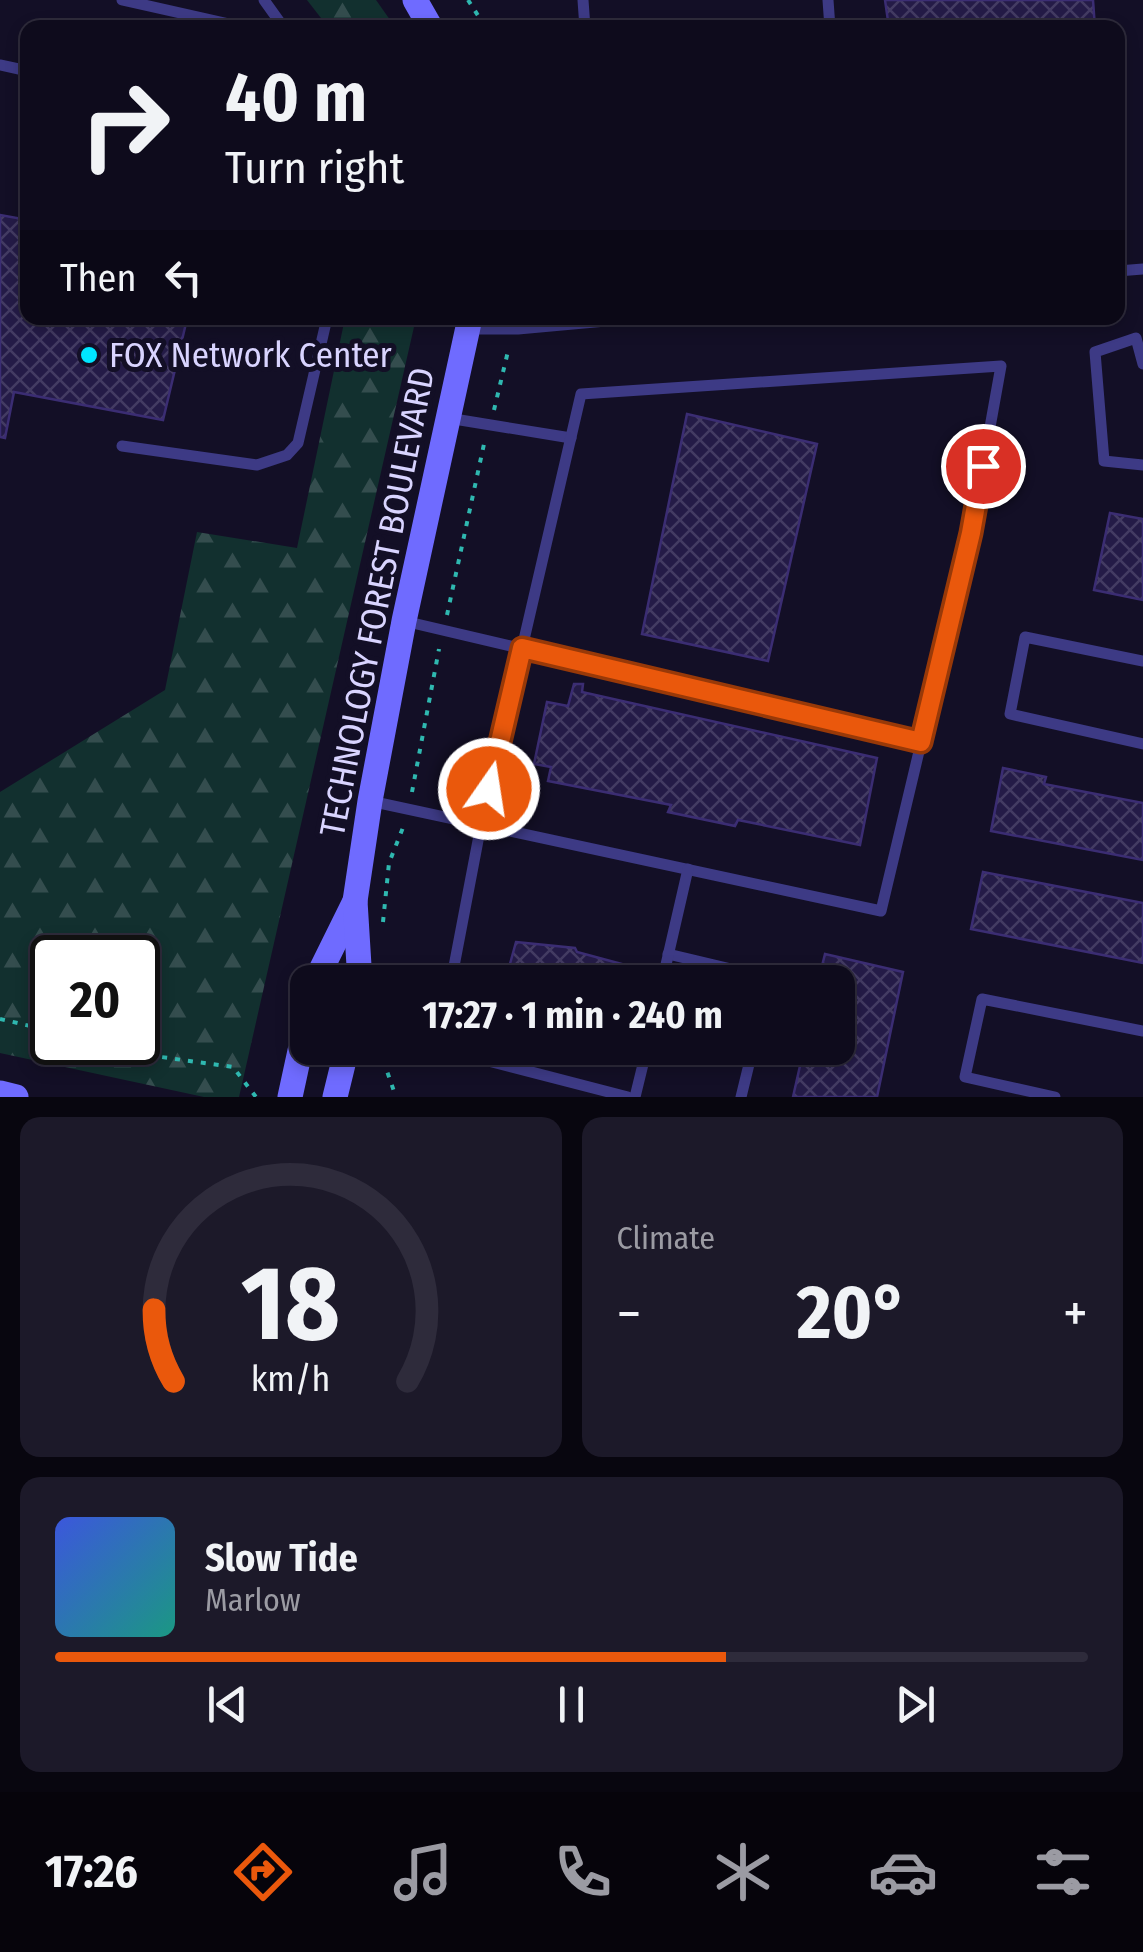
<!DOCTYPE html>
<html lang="en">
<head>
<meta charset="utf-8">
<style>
  :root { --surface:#0e0b1c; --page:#1c1929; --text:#f1f3f6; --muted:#9b9ba3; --line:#2e2b3b; --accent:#ea580c }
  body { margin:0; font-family:"Fira Sans Condensed",sans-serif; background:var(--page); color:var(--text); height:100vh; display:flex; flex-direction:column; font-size:38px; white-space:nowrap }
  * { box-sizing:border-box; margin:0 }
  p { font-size:32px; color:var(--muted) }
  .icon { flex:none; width:55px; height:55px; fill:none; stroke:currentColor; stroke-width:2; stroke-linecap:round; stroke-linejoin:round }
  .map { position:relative; height:1097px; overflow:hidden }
  .details { display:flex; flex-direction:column; gap:20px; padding:20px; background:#08060f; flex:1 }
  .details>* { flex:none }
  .guide { position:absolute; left:20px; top:20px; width:1105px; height:305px; border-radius:20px; box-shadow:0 5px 15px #0003,0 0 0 2px var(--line); background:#0e0b1c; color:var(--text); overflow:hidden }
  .speed { position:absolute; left:30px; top:935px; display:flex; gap:20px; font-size:50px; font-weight:700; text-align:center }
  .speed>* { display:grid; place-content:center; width:130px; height:130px; border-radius:50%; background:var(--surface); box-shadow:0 5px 15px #0003,0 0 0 2px var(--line); line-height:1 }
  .speed .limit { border:5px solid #111; border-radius:15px; background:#fff; color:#111 }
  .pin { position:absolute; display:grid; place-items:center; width:85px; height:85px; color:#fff; margin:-42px; border:5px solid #fff; border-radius:50%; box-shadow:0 2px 10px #0007 }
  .me { position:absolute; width:110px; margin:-55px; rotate:13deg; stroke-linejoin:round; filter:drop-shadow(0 0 8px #0008) }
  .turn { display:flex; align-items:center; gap:35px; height:210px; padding:0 40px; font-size:45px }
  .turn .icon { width:130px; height:130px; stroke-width:2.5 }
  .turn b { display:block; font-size:70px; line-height:85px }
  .then { display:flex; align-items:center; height:95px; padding:0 40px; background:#0003; gap:20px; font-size:38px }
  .big { font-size:75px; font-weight:700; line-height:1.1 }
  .details .tile { flex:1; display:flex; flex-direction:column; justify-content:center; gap:15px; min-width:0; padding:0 35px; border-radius:20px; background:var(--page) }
  .details .dial { align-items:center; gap:0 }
  .dial svg { height:260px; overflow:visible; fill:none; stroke:var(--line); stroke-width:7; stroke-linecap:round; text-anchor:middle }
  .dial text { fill:var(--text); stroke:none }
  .song { display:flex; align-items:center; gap:30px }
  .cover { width:120px; height:120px; border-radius:15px; background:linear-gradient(135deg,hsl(230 70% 55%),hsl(170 70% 35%)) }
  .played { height:10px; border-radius:5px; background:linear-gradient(90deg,var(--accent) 65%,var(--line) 65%) }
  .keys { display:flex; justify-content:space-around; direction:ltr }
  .heat { display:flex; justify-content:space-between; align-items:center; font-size:55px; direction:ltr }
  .details .tiles { flex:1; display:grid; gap:20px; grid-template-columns:1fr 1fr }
  .tile:last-child { grid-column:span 2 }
  .trip { position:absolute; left:290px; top:965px; width:565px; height:100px; border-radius:20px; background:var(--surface); box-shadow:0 5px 15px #0003,0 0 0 2px var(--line); font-weight:700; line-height:100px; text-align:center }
  .tab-bar { display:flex; height:160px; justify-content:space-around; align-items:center; background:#06040b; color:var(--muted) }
  .tab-bar .icon { width:70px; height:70px }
  .tab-bar .current { color:var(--accent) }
  .tab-bar b { font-size:45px; color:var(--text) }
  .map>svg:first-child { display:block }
  .forest { fill:url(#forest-firs); fill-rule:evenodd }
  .building { fill:url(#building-cross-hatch); stroke:#3b2d73; stroke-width:2.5 }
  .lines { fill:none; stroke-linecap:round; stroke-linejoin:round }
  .path { stroke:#2fb8b0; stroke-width:4; stroke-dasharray:5 8; stroke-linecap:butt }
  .lane { stroke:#3d3a85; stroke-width:11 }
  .secondary { stroke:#6f6bff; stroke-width:25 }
  .route-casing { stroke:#983908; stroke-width:25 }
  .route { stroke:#ea580c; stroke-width:18 }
  .poi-dot { fill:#00e5ff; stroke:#130f26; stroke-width:4 }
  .labels { text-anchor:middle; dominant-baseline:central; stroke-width:10; stroke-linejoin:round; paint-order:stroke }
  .poi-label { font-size:35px; fill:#d9d4ff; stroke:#130f26; text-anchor:start }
  .street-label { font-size:35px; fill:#d9d4ff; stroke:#130f26 }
</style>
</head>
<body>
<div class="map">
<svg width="1143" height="1097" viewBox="0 0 1143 1097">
  <defs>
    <pattern id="forest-firs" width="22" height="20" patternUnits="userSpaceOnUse" patternTransform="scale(2.5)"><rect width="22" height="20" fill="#12302f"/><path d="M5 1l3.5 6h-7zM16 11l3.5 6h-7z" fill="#344d4e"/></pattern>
    <pattern id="building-cross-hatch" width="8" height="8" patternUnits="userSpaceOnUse" patternTransform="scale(2.5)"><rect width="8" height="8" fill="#241b47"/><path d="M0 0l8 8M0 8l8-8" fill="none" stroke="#433b63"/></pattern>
  </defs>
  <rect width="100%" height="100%" fill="#130f26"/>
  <g class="forest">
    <path d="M 307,0 L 376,0 L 395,27 L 328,27 Z"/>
    <path d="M 345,318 L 416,318 L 239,1097 L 204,1097 L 0,1053 L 0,792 L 165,690 L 197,532 L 297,548 ZM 52,958 L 138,958 L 138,1042 L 52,1042 Z"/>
  </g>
  <g class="building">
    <path d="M 885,0 L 1093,0 L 1095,28 L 889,28 Z"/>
    <path d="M 0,215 L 28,220 L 28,318 L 187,319 L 163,420 L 14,392 L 5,438 L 0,437 Z"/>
    <path d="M 687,414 L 817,444 L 768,661 L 642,634 Z"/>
    <path d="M 1110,513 L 1143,519 L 1143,600 L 1094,590 Z"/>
    <path d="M 574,684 L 583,684 L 582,692 L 877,758 L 860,845 L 738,820 L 735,826 L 668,812 L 671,805 L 548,781 L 551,767 L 534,764 L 547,702 L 568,706 Z"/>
    <path d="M 1003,768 L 1046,777 L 1044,784 L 1143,803 L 1143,860 L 991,831 Z"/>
    <path d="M 983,872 L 1143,903 L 1143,963 L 971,929 Z"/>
    <path d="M 516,942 L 575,948 L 577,952 L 629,966 L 626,982 L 505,982 Z"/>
    <path d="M 825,954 L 903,972 L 877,1097 L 793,1097 L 804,1048 L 838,1048 L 838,982 L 818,982 Z"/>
  </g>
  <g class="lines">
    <g class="path">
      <path d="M 468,0 L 486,28"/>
      <path d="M 494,410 L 509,347"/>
      <path d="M 447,615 L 484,444"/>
      <path d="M 412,792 L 439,649"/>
      <path d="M 383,922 L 389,863 L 404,825"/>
      <path d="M 0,1019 L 52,1031"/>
      <path d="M 99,1042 L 154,1056 L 233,1067 L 256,1097"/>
      <path d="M 379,1048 L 396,1097"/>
    </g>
    <g class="lane">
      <path d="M 122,0 L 247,28"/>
      <path d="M 264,0 L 284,28"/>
      <path d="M 583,0 L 585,28"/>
      <path d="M 828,0 L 830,28"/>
      <path d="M 0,65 L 28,71"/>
      <path d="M 1118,271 L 1143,269"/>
      <path d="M 468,329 L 518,329 L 639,318"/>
      <path d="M 1143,364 L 1136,338 L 1095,352 L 1104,461 L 1143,465"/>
      <path d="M 448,418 L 571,438"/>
      <path d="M 122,446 L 257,465 L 287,455 L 298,443 L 327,318"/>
      <path d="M 404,621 L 921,742"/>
      <path d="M 1143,661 L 1025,637 L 1010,714 L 1143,744"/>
      <path d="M 370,801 L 881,911 L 971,533 L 1001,366 L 581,394 L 481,825 L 451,982"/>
      <path d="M 668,954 L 769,978 L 768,982"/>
      <path d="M 662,982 L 688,869"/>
      <path d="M 438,1048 L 628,1097"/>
      <path d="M 635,1097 L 647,1048"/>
      <path d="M 741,1097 L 753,1048"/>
      <path d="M 1055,1097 L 965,1077 L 982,999 L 1143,1031"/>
    </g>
    <g class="secondary">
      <path d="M 415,0 L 431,28"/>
      <path d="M 315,982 L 355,901"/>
      <path d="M 360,982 L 355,901 L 370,801 L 404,621 L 470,318"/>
      <path d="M 0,1093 L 16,1097"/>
      <path d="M 290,1097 L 308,1014"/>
      <path d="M 335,1097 L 347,1048"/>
    </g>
  </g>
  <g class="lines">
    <defs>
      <path id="route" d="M 489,789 L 522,648 L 921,742 L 971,533 L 983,466"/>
    </defs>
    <use href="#route" class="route-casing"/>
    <use href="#route" class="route"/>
  </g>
  <circle class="poi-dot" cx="89" cy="355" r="10"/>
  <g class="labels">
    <g class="poi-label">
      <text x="109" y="355">FOX Network Center</text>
    </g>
    <g class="street-label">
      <text transform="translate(377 602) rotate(-79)">TECHNOLOGY FOREST BOULEVARD</text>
    </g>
  </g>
</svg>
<div class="speed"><div class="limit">20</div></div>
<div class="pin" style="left:983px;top:466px;background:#d93025"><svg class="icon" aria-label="arrive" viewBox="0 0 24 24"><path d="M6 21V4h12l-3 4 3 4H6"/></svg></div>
<svg class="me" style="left:489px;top:789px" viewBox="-20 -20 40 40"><circle r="17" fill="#ea580c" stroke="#fff" stroke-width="3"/><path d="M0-11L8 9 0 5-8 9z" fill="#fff"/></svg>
<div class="trip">17:27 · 1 min · 240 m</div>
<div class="guide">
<div class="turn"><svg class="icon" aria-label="right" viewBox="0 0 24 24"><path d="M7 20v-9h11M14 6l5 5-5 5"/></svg><div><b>40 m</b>Turn right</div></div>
<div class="then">Then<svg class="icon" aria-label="left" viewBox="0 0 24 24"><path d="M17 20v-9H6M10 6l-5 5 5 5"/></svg></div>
</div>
</div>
<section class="details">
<div class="tiles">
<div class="tile dial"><svg viewBox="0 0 100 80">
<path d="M14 69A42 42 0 1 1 86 69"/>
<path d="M14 69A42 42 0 0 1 8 47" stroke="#ea580c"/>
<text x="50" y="56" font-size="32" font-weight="700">18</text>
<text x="50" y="72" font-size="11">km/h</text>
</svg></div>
<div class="tile"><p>Climate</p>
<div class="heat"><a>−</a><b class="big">20°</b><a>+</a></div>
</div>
<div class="tile">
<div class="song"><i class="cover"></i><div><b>Slow Tide</b><p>Marlow</p></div></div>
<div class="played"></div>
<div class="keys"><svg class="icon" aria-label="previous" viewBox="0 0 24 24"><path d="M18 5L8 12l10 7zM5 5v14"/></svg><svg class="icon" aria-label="pause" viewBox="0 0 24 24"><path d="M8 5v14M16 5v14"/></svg><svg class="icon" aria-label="next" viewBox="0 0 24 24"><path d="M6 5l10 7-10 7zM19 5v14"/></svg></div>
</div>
</div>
</section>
<nav class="tab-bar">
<b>17:26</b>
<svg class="icon current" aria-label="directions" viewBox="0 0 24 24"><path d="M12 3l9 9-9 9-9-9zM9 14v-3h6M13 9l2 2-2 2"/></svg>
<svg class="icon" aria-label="music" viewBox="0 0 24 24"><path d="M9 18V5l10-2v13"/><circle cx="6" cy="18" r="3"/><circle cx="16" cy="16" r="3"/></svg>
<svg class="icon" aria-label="phone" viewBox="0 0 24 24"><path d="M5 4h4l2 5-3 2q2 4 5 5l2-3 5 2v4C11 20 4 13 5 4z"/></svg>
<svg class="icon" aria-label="climate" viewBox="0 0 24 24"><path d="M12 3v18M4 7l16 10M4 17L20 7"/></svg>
<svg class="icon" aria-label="car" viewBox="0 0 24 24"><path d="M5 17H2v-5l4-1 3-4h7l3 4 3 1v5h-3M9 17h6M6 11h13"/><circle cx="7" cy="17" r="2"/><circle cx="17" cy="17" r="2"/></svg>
<svg class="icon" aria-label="filters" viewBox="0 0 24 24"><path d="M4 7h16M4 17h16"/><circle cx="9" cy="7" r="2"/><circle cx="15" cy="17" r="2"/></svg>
</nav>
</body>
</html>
